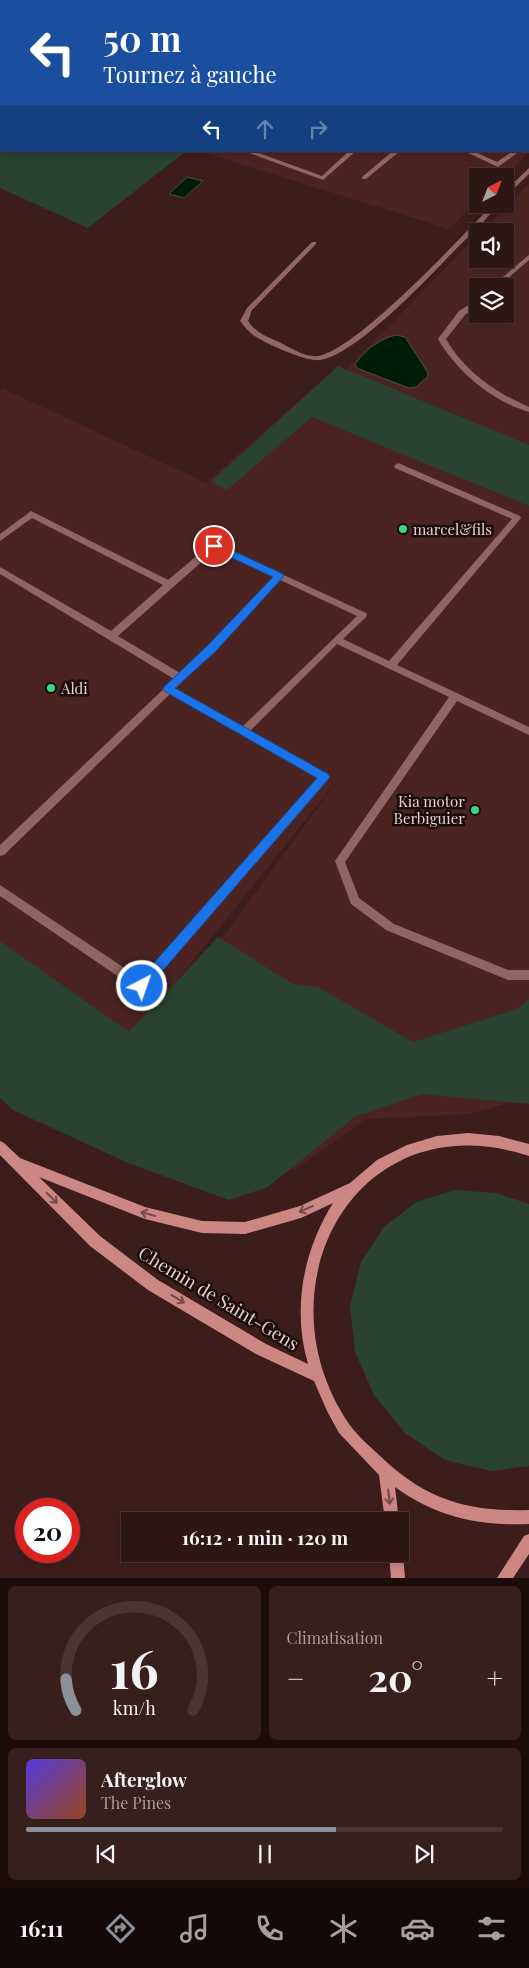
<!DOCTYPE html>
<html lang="fr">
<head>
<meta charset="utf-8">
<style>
  :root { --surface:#2e1614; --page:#361f1d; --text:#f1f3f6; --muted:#a79fa0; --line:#493534; --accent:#8c9099 }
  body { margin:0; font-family:"Playfair Display",serif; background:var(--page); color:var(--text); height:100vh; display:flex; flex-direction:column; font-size:19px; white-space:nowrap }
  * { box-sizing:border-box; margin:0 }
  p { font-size:16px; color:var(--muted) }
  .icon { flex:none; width:28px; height:28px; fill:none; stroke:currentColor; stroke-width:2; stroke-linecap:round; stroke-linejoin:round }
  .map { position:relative; height:1578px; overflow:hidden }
  .panel { display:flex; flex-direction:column; gap:8px; padding:8px; background:#190c0b; flex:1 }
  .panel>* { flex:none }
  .banner { position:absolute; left:0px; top:0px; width:530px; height:152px; box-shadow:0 2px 8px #0003,0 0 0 1px var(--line); background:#1a4fa0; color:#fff; overflow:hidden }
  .needle { width:32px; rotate:42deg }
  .fabs { position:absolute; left:469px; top:168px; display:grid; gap:10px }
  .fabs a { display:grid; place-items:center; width:45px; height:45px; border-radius:0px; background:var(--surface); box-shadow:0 2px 8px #0003,0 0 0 1px var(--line); font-size:25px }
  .speed { position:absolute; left:15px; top:1498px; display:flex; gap:10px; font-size:25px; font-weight:700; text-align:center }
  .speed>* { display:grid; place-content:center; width:65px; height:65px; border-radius:50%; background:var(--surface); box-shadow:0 2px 8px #0003,0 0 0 1px var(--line); line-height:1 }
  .speed .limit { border:8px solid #d22; background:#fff; color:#111 }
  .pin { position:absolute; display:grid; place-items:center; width:42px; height:42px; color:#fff; margin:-21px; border:2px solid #fff; border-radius:50%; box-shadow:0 1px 5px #0007 }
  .me { position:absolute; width:55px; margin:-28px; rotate:41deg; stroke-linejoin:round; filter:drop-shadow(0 0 4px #0008) }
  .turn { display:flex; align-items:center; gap:18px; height:105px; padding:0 20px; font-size:22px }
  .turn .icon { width:65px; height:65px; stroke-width:2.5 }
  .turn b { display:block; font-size:35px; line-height:42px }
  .lanes { display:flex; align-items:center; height:48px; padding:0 20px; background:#0003; justify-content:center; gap:25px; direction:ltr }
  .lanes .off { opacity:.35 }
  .big { font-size:38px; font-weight:700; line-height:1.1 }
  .panel .card { flex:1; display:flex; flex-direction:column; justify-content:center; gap:8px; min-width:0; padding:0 18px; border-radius:8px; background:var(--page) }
  .panel .dial { align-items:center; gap:0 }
  .dial svg { height:130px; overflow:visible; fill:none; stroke:var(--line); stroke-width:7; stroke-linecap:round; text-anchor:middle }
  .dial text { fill:var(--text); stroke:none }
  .song { display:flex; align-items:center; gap:15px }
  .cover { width:60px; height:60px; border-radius:8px; background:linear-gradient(135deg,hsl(250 70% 55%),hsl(20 70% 35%)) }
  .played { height:5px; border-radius:2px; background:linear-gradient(90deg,var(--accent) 65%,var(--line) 65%) }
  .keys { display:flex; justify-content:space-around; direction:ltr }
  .heat { display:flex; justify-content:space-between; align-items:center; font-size:28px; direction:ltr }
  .panel .tiles { flex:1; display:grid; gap:8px; grid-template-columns:1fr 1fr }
  .card:last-child { grid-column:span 2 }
  .trip { position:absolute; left:121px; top:1512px; width:288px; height:50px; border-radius:0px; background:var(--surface); box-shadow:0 2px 8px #0003,0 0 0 1px var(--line); font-weight:700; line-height:50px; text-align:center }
  .tab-bar { display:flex; height:80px; justify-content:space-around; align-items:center; background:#120908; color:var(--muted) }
  .tab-bar .icon { width:35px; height:35px }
  .tab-bar .current { color:var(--accent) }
  .tab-bar b { font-size:22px; color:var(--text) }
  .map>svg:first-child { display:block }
  .built { fill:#4b2422; fill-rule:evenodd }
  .green { fill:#294231 }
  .water { fill:#001c09; stroke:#455244 }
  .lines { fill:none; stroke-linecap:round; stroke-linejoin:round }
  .service { fill:#916562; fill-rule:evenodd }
  .minor { fill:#916562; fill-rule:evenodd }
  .secondary { fill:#cc8782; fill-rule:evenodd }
  .oneway { stroke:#734a46 }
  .route { fill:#1a73e8; stroke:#114b97 }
  .poi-dot { fill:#37d880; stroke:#1a0c0b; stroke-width:2 }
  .labels { text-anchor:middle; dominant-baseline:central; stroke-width:5; stroke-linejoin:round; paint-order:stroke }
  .poi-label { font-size:15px; fill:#e6d0ce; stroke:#1a0c0b; text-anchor:start }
  .near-street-label { font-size:18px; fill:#e6d0ce; stroke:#1a0c0b }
</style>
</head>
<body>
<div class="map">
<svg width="529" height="1578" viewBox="0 0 529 1578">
  <rect width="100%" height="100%" fill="#3d1d1b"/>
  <g class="built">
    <path d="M 0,0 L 529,0 L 529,152 L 504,176 L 478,176 L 477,201 L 449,229 L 199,151 L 529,151 L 529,1 L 1,1 L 1,90 Z"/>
    <path d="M 529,184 L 529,1097 L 469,1114 L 366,1119 L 296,1169 L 179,1177 L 90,1120 L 340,777 L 69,1115 L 0,1064 L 0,392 L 4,389 L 206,483 L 334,370 L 343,373 L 477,236 L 478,259 L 505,259 L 505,231 L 482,231 ZM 478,286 L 505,286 L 505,314 L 478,314 Z"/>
  </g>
  <g class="green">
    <path d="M 0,85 L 1,151 L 186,151 L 88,228 L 0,188 Z"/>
    <path d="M 338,366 L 529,445 L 529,506 L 312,417 L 227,490 L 211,482 Z"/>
    <path d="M 218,937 L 293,984 L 318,987 L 413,1042 L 517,1009 L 529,999 L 529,1104 L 422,1094 L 355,1117 L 268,1187 L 229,1200 L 128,1163 L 13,1110 L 0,1098 L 0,941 L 129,1032 Z"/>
    <path d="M 455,1190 L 496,1193 L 529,1204 L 529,1466 L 491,1471 L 445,1460 L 405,1433 L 374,1395 L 355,1352 L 350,1306 L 361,1262 L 384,1227 L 416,1202 Z"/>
  </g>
  <g class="water">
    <path d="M 187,177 L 203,181 L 184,198 L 169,194 Z"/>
    <path d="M 397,335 L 405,337 L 427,371 L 428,376 L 416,387 L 409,388 L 359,369 L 355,365 C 362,352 382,337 397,335 Z"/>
  </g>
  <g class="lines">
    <g class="service">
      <path d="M 52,0 L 61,0 L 62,1 L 54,1 Z"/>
      <path d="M 335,0 L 345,0 L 346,1 L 337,1 Z"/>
      <path d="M 244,151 L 253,151 L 322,176 L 349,151 L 356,151 L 323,180 Z"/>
      <path d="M 393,151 L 400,151 L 366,179 L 362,179 L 362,177 Z"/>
      <path d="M 464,151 L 473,151 L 497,162 L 513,151 L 520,151 L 498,167 Z"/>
      <path d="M 529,168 L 529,174 L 505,197 L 505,191 Z"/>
      <path d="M 493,204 L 499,204 C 486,220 470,235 454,251 C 428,278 356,355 320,360 C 306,362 265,343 253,335 C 248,331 244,326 240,321 L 247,308 L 312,242 L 316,242 L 316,244 L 252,310 L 248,321 C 255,332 267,337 279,342 C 290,347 305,358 318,356 C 357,350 462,236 493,204 Z"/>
      <path d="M 529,255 L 529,260 L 499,286 L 492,286 Z"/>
      <path d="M 478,299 L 478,305 L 465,315 L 446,339 C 464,371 496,393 529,407 L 529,412 C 492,401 457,372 438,339 L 459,311 Z"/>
      <path d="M 398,463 L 520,516 L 521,518 L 397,665 L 529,727 L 529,735 L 457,701 L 345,862 L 359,898 L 394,924 L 508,970 L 529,970 L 529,980 L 508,980 L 386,930 L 351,904 L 335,861 L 449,697 L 337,644 L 250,731 L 328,774 L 329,777 L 328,780 L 146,990 L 142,991 L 138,990 L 0,896 L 0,885 L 141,979 L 317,778 L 170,694 L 4,855 L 0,856 L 0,845 L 174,679 L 0,574 L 0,567 L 111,631 L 163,585 L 32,518 L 0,541 L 0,534 L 31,511 L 168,580 L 211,544 L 217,544 L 366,613 L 367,615 L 366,617 L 343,639 L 389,661 L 512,519 L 395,468 L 394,466 ZM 215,550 L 273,577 L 209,646 L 180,673 L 118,636 ZM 280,580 L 357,616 L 243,726 L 175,689 L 215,650 Z"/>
    </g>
    <g class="minor">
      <path d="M 144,0 L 152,0 L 153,1 L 146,1 Z"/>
      <path d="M 187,0 L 195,0 L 196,1 L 189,1 Z"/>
    </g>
    <g class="secondary">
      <path d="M 468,1133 L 499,1136 L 529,1144 L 529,1156 C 356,1099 256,1287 349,1424 C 357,1435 368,1445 378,1454 C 424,1499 466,1512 529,1510 L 529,1524 C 479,1526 436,1517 395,1487 L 399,1521 L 385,1521 L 379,1475 L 339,1433 L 327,1411 L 314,1381 L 256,1354 L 148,1290 L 90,1246 L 0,1155 L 0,1141 L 4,1143 L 20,1158 L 145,1207 L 202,1221 L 245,1222 L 300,1206 L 350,1183 L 377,1160 L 407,1145 L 437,1136 ZM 39,1177 L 145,1219 L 202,1233 L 245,1234 L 301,1218 L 333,1203 C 303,1251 292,1309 308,1364 L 266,1344 L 158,1280 L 100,1236 Z"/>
      <path d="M 529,1534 L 529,1554 L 513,1578 L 497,1578 L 524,1536 Z"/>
      <path d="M 400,1548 L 403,1554 L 405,1578 L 391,1578 L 389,1554 L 400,1554 Z"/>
    </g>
  </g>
  <defs><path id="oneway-shaft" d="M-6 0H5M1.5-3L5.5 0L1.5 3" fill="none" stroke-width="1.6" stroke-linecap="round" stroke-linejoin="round" transform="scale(1.25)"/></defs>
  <g class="oneway">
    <use href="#oneway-shaft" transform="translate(52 1198) rotate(45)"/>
    <use href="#oneway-shaft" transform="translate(306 1209) rotate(156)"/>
    <use href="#oneway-shaft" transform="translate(148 1214) rotate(-164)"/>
    <use href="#oneway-shaft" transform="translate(178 1299) rotate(31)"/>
    <use href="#oneway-shaft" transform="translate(389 1497) rotate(83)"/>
  </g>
  <path class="route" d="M 214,542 L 283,574 L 284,576 L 216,651 L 175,688 L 328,774 L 330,777 L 146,990 L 142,992 L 137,990 L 135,986 L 137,982 L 317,778 L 164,691 L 163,688 L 208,645 L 273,577 L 211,548 L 211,543 Z"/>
  <g class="poi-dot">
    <circle cx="403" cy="529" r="5"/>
    <circle cx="51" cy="688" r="5"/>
    <circle cx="475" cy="810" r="5"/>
  </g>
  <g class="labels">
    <g class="poi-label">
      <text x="413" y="529">marcel&amp;fils</text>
      <text x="61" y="688">Aldi</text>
      <text x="465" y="801" text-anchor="end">Kia motor<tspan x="465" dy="17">Berbiguier</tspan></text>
    </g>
    <g class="near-street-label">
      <text transform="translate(219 1298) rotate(31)">Chemin de Saint-Gens</text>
    </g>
  </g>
</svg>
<div class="fabs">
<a><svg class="needle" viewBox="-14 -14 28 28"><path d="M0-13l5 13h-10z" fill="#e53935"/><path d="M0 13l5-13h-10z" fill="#a79fa0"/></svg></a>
<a><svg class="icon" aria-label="sound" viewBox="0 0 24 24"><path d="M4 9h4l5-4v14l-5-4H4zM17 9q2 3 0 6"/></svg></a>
<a><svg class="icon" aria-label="layers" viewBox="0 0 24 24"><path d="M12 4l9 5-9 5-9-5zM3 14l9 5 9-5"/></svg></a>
</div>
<div class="speed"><div class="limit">20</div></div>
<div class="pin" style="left:214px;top:546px;background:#d93025"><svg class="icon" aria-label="arrive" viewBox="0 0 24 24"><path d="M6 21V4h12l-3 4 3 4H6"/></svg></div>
<svg class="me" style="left:142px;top:986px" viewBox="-20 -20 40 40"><circle r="17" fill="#1a73e8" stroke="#fff" stroke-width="3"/><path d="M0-11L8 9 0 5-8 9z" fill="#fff"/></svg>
<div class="trip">16:12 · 1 min · 120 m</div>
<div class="banner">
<div class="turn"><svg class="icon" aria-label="left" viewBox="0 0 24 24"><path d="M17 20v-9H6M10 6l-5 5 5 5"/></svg><div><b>50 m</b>Tournez à gauche</div></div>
<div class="lanes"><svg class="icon" aria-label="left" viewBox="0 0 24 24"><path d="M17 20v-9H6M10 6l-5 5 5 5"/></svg><svg class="icon off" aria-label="ahead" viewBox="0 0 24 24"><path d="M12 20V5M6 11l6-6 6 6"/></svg><svg class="icon off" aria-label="right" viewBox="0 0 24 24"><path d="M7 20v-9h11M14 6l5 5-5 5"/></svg></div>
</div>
</div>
<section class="panel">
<div class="tiles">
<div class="card dial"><svg viewBox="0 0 100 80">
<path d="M14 69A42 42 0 1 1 86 69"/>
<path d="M14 69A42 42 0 0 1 8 50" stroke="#8c9099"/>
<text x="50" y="56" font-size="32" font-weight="700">16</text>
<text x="50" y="72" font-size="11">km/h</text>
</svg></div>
<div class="card"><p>Climatisation</p>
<div class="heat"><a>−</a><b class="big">20°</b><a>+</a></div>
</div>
<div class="card">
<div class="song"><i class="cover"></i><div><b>Afterglow</b><p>The Pines</p></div></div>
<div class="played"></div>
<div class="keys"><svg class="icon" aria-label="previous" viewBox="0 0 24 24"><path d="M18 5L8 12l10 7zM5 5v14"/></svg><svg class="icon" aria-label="pause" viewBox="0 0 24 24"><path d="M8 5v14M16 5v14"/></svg><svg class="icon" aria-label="next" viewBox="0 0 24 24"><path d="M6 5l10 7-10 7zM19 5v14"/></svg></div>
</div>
</div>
</section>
<nav class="tab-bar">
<b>16:11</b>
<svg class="icon current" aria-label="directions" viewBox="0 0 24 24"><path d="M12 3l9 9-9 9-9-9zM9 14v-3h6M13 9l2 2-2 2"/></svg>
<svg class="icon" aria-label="music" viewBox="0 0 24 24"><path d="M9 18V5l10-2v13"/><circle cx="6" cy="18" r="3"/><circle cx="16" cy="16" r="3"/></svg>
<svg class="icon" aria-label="phone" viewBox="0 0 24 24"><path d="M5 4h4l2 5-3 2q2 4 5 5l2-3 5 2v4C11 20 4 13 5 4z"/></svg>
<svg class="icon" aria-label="climate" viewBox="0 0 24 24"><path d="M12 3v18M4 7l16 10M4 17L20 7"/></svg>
<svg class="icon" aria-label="car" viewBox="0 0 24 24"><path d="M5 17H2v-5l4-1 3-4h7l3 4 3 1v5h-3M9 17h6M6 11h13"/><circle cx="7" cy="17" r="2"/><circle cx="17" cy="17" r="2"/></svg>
<svg class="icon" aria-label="filters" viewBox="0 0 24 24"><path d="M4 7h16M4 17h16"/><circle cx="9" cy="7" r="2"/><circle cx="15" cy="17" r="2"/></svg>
</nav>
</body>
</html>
